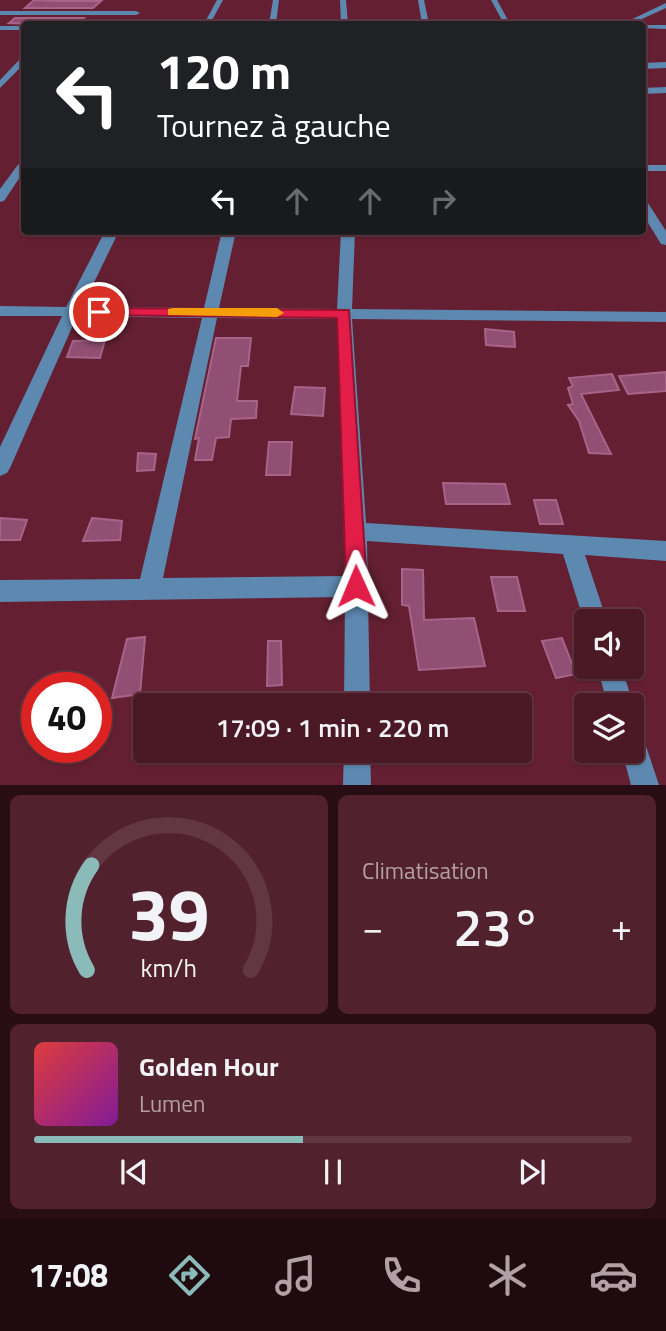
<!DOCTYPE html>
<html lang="fr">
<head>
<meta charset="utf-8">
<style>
  :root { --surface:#4b1826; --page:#52212e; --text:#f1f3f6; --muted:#b2a0a7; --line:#623743; --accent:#8bbbb9 }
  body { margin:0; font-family:"Titillium Web",sans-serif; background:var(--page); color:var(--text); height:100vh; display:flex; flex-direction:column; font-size:26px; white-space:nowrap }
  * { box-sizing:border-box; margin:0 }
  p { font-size:23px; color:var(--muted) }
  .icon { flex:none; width:38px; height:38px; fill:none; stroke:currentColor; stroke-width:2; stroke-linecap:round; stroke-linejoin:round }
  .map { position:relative; height:785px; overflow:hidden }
  .sheet { display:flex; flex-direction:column; gap:10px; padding:10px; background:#290d15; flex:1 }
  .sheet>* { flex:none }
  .top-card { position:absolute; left:21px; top:21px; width:625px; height:214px; border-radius:7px; box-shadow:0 2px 5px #0004,0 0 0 2px var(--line); background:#202124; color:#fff; overflow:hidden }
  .buttons { position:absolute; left:574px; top:609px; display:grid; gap:14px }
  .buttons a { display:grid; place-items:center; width:70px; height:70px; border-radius:7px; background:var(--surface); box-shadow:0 2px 5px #0004,0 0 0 2px var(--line); font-size:35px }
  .speed { position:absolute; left:21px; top:672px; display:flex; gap:14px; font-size:35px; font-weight:700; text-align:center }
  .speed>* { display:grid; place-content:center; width:91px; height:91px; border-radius:50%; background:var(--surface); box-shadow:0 2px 5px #0004,0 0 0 2px var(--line); line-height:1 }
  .speed .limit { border:10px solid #d22; background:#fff; color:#111 }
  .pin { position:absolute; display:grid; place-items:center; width:60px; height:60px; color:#fff; margin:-30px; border:4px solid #fff; border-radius:50%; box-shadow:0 2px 7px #0007 }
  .me { position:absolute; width:77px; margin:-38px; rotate:359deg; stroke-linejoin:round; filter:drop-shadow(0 0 5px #0008) }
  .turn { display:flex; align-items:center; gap:24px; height:147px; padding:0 21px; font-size:32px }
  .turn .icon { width:91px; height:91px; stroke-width:2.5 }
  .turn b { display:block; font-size:49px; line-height:60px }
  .lanes { display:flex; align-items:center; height:66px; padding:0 21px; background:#0003; justify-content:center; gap:35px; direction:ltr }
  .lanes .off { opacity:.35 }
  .big { font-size:52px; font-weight:600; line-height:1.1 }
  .sheet .tile { flex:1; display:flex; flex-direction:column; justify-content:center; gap:10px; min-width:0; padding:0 24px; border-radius:10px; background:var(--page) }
  .sheet .dial { align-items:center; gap:0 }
  .dial svg { height:182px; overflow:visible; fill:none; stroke:var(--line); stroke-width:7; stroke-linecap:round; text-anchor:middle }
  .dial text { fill:var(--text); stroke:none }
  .song { display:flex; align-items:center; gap:21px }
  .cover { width:84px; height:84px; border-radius:10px; background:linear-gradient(135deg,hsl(0 70% 55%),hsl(290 70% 35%)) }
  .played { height:7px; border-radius:4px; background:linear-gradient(90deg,var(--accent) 45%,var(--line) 45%) }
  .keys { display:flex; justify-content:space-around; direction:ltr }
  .heat { display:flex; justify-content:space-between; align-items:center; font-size:38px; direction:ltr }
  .sheet .tiles { flex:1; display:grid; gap:10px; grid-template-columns:1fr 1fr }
  .tile:last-child { grid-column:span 2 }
  .trip { position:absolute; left:133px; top:693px; width:399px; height:70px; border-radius:7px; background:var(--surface); box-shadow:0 2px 5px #0004,0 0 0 2px var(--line); font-weight:600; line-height:70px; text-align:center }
  .tabs { display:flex; height:112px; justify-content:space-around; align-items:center; background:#1e0a0f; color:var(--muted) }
  .tabs .icon { width:49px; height:49px }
  .tabs .current { color:var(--accent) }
  .tabs b { font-size:32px; color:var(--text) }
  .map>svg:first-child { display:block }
  .building { fill:#914f73; stroke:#a86488; stroke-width:2 }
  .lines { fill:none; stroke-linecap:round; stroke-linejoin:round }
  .minor { fill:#5d89b0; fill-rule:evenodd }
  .route { fill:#e11d48; stroke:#92132f; stroke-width:2 }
  .slow { fill:#f59e0b }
</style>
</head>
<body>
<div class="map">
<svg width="666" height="785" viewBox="0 0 666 785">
  <rect width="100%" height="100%" fill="#642032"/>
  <g class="building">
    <path d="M 34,0 L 53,1 L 101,1 L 93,8 L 25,8 Z"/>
    <path d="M 15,18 L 84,18 L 82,20 L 37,20 L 33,24 L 9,23 Z"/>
    <path d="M 485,329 L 514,332 L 515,347 L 486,345 Z"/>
    <path d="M 216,338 L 251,338 L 248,366 L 241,366 L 237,401 L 257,401 L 256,418 L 231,419 L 229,437 L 216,438 L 212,460 L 195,460 L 199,438 L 195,439 Z"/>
    <path d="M 105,340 L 100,358 L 67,357 L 73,341 Z"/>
    <path d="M 666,372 L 666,391 L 628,394 L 619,376 Z"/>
    <path d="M 612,374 L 619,390 L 581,394 L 611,454 L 589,453 L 579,421 L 568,405 L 573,404 L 568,388 L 573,386 L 569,378 Z"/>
    <path d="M 295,387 L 325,388 L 323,416 L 291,414 Z"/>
    <path d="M 269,442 L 292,442 L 290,475 L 266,475 Z"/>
    <path d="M 138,453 L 156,454 L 154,470 L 137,471 Z"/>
    <path d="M 443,483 L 505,484 L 510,504 L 446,504 Z"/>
    <path d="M 534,500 L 556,500 L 563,524 L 540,524 Z"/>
    <path d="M 0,518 L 27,520 L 20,540 L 0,540 Z"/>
    <path d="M 92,518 L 122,521 L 120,540 L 83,541 Z"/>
    <path d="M 402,569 L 423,570 L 424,620 L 474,618 L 485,666 L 419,670 L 409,606 L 402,605 Z"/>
    <path d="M 491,577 L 517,577 L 525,611 L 498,611 Z"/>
    <path d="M 145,637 L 140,694 L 112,698 L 127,639 Z"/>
    <path d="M 562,638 L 576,674 L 556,678 L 542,641 Z"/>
    <path d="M 268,641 L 281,641 L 282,685 L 267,686 Z"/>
  </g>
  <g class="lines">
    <g class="minor">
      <path d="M 217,0 L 223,0 L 210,24 L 204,24 Z"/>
      <path d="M 273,0 L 279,0 L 276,24 L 269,24 Z"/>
      <path d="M 340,0 L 346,0 L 348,24 L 341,24 Z"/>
      <path d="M 418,0 L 424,0 L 429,24 L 422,24 Z"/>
      <path d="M 491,0 L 497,0 L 510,24 L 504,24 Z"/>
      <path d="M 666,3 L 666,8 L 631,24 L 622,24 Z"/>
      <path d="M 0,11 L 136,11 L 140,13 L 136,15 L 0,15 Z"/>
      <path d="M 639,24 L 666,25 L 666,29 L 642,28 L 642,24 Z"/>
      <rect x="0" y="26" width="24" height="4"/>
      <path d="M 21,58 L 24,58 L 24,64 L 0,88 L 0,80 Z"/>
      <path d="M 666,62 L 666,68 L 642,69 L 642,63 Z"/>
      <path d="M 666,87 L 666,93 L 642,94 L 642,88 Z"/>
      <path d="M 24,161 L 24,171 L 4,201 L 0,202 L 0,189 L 20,162 Z"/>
      <rect x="642" y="165" width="24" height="6"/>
      <path d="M 642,199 L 646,200 L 666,231 L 666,245 L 661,244 L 642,213 Z"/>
      <path d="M 105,231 L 119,231 L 82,307 L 204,308 L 222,231 L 236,231 L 219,308 L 337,309 L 341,231 L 355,231 L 352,309 L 666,312 L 666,322 L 352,319 L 366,523 L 666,541 L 666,561 L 585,555 L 607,621 L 586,621 L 586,628 L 563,554 L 367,541 L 370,705 L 344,705 L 345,597 L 0,602 L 0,580 L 140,579 L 202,318 L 77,316 L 10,468 L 7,473 L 0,476 L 0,447 L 62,316 L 0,316 L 0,306 L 66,307 ZM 217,318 L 337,319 L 345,576 L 163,578 Z"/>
      <path d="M 597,667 L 621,667 L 634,705 L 632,710 L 632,705 L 608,705 Z"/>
      <path d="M 632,727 L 641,731 L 659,785 L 631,785 L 622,751 L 632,751 Z"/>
      <path d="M 344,751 L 370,751 L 371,785 L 343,785 Z"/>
    </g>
  </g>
  <path class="route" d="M 99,308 L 349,310 L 367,586 L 364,593 L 356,596 L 349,593 L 346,586 L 337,318 L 94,315 L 92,312 Z"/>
  <path class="slow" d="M 173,308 L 277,308 L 284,313 L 277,317 L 168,315 L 168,309 Z"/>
</svg>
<div class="buttons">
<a><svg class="icon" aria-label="sound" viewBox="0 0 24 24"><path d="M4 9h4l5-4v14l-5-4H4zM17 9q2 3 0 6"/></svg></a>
<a><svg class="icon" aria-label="layers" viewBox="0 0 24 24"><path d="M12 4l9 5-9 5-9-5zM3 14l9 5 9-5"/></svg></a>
</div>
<div class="speed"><div class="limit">40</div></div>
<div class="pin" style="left:99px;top:312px;background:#d93025"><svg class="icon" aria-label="arrive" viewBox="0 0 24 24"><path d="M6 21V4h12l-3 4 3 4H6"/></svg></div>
<svg class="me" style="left:356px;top:586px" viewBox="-20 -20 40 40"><path d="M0-17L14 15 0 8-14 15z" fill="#e11d48" stroke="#fff" stroke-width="4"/></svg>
<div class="trip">17:09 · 1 min · 220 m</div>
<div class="top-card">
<div class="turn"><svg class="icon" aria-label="left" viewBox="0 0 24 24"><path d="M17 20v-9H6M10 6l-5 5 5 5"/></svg><div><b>120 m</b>Tournez à gauche</div></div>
<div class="lanes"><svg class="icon" aria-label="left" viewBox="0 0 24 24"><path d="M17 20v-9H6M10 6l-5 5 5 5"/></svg><svg class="icon off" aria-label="ahead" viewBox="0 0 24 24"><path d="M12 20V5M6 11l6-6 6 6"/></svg><svg class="icon off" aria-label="ahead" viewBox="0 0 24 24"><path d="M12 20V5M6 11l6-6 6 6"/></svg><svg class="icon off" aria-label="right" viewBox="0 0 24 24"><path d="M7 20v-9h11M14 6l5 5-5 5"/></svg></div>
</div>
</div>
<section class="sheet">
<div class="tiles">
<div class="tile dial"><svg viewBox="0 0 100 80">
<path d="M14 69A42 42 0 1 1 86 69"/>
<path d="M14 69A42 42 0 0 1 16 23" stroke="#8bbbb9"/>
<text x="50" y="56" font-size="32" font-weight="700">39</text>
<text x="50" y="72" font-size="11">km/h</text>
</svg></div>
<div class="tile"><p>Climatisation</p>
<div class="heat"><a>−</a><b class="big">23°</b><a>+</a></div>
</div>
<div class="tile">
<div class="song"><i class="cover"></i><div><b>Golden Hour</b><p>Lumen</p></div></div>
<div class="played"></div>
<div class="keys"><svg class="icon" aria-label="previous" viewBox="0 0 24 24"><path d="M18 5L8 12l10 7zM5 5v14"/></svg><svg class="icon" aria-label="pause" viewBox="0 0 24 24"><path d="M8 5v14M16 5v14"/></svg><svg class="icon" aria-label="next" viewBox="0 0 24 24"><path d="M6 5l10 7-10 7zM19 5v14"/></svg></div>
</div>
</div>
</section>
<nav class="tabs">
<b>17:08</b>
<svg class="icon current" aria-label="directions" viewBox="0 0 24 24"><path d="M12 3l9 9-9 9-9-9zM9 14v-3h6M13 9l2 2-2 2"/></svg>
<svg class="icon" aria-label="music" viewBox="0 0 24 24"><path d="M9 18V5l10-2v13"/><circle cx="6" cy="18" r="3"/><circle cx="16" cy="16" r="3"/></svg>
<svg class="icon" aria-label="phone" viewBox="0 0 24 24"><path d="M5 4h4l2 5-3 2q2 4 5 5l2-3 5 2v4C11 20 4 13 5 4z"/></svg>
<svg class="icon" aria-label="climate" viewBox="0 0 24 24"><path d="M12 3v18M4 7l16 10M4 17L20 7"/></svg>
<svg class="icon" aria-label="car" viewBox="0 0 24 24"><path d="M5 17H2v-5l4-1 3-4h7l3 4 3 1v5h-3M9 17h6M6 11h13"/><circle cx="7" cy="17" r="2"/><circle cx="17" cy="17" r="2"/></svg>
</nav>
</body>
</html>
